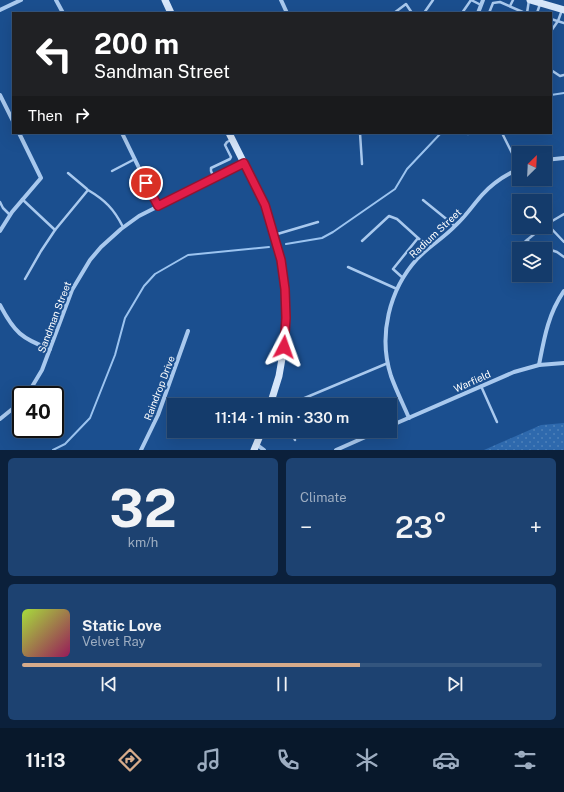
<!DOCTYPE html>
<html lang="en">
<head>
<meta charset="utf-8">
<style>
  :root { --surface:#143b6b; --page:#1d4271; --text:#f1f3f6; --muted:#9dadc1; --line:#33557e; --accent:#d6ab8b }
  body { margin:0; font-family:"Public Sans",sans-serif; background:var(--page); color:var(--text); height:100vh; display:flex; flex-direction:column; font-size:15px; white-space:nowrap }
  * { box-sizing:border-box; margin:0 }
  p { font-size:13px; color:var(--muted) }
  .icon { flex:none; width:22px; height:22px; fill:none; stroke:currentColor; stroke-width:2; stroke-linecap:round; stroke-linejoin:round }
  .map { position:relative; height:450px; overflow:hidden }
  .drawer { display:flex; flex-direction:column; gap:8px; padding:8px; background:#0b203b; flex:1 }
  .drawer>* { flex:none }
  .banner { position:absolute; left:12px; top:12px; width:540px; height:122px; border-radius:0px; box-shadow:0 4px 16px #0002,0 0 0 1px var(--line); background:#202124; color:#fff; overflow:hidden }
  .needle { width:26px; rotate:24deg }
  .controls { position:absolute; left:512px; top:146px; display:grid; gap:8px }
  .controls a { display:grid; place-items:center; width:40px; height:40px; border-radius:0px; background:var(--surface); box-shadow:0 4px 16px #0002,0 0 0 1px var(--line); font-size:20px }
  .speed { position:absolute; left:12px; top:386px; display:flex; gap:8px; font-size:20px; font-weight:700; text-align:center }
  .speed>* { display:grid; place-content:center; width:52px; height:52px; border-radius:50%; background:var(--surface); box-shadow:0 4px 16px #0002,0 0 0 1px var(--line); line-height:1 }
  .speed .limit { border:2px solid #111; border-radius:6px; background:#fff; color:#111 }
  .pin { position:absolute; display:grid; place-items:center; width:34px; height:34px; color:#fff; margin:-17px; border:2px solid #fff; border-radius:50%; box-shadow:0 1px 4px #0007 }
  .me { position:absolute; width:44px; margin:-22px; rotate:4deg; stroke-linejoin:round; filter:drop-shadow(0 0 3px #0008) }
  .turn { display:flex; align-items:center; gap:14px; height:84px; padding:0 16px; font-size:18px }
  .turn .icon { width:52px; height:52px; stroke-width:2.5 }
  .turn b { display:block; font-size:28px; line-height:34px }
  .then { display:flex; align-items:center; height:38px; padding:0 16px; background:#0003; gap:8px; font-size:15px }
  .big { font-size:30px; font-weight:600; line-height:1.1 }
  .drawer .widget { flex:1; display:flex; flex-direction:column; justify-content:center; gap:6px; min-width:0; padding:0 14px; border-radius:6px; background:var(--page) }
  .drawer .dial { align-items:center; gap:0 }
  .dial b { font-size:52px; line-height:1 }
  .song { display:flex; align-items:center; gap:12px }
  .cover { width:48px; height:48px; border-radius:6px; background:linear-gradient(135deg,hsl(80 70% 55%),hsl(330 70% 35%)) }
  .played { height:4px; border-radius:2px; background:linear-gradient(90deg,var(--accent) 65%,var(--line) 65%) }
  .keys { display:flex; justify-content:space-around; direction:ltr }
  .heat { display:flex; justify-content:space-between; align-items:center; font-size:22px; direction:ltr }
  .drawer .tiles { flex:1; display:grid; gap:8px; grid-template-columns:1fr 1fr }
  .widget:last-child { grid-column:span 2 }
  .trip { position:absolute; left:167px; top:398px; width:230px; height:40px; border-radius:0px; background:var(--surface); box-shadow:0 4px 16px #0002,0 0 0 1px var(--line); font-weight:600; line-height:40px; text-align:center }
  .tabs { display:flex; height:64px; justify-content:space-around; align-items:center; background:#08182b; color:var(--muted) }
  .tabs .icon { width:28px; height:28px }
  .tabs .on { color:var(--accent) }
  .tabs b { font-size:18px; color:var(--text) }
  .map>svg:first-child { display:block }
  .grass { fill:url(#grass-dots) }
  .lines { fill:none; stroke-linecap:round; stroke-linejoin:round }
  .stream { stroke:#9cc4f0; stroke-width:2 }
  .lane { stroke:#a9c9ee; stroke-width:2.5 }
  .street { stroke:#a9c9ee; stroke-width:4 }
  .secondary { stroke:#d6e6fa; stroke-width:7 }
  .route-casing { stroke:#92132f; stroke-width:10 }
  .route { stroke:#e11d48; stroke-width:7 }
  .labels { text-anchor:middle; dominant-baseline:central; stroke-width:4; stroke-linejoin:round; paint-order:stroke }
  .street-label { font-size:10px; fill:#fff; stroke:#1b4f8f }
</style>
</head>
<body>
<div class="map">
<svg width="564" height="450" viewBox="0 0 564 450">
  <defs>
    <pattern id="grass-dots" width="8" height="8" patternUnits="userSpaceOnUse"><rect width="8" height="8" fill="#2e69ad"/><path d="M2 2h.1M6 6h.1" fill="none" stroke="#4d80b9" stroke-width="1.8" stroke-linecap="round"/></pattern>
  </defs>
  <rect width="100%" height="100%" fill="#1b4f8f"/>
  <path class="grass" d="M 564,423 L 564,450 L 484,450 L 541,425 Z"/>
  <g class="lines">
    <g class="stream">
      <path d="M 551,95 L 564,93"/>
      <path d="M 286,244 L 322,238 L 333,232 L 395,189 L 407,169 L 441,133"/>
      <path d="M 53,450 L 65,444 L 90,418 L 115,355 L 125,318 L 144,286 L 155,274 L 188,255 L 269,247"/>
    </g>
    <g class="lane">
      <path d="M 471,0 L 481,5"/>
      <path d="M 510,6 L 513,0"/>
      <path d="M 394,13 L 406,4 L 412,13"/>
      <path d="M 424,13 L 433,0"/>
      <path d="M 462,13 L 471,0"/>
      <path d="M 489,13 L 493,3 L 500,2 L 525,13"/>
      <path d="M 527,13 L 529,0"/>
      <path d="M 537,13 L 540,4"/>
      <path d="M 551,19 L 564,23"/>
      <path d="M 551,31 L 558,21 L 562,10"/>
      <path d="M 551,70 L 560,76 L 564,75"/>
      <path d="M 360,133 L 362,164"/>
      <path d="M 502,133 L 519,167"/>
      <path d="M 468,134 L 470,133"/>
      <path d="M 112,171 L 135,159"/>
      <path d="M 68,173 L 87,189"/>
      <path d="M 214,178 L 211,171 L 211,168 L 230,159 L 231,157 L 225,145 L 227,142 L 231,140"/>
      <path d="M 22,199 L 55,230 L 88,190 C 105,200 114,209 123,227"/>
      <path d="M 423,200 L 455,226"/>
      <path d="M 0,202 L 3,208 L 10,215"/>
      <path d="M 564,214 L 547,224 L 564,242"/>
      <path d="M 543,227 L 527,240 L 530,243 L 557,252 L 564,257"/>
      <path d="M 274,235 L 318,222"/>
      <path d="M 362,241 L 389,216 L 397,219 L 418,238"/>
      <path d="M 519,247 L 527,240"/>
      <path d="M 348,267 L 397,289"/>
      <path d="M 403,278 L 393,269 L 418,238 L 429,248"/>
      <path d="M 25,279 L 41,251 L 55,230"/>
      <path d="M 481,386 L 497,422"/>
      <path d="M 288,405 L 388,363"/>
      <path d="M 291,431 L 295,440"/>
    </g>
    <g class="street">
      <path d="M 56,0 L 63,13"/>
      <path d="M 281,0 L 287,13"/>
      <path d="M 0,10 L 21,0"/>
      <path d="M 478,13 L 483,0"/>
      <path d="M 0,95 L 13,121"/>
      <path d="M 122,133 L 158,207"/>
      <path d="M 545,160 L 564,158"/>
      <path d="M 0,231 L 12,212 L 41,178 L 19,133"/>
      <path d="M 0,305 C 14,332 22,339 50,349"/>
      <path d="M 539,365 C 544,339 548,314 564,291"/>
      <path d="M 27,395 L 42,370 L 72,290 L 90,260 L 101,247 L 121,229 L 139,216 L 244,163"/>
      <path d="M 409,418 C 403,404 396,390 391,376 C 378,336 389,290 417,259 C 429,246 444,238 456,225 C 466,216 473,205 482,195 C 492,184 505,175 519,169"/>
      <path d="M 0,419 L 21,402"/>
      <path d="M 390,426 L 514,372 L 539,365 L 564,363"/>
      <path d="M 256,444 L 264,450"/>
      <path d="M 141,450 L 158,415 L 188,331"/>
      <path d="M 336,450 L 379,431"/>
    </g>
    <g class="secondary">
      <path d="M 165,0 L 171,13"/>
      <path d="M 530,0 L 564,10"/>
      <path d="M 229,133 L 265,205 L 281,260 L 285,289 L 286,318 L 284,347 L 279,376 L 270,405"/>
      <path d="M 254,450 L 262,431"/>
    </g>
  </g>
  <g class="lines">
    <defs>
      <path id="route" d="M 146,183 L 158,206 L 244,163 L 265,205 L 281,260 L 285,289 L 286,318 L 284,347"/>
    </defs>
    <use href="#route" class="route-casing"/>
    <use href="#route" class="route"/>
  </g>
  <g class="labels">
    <g class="street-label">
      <text transform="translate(435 233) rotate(-43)">Radium Street</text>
      <text transform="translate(54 317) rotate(-69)">Sandman Street</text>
      <text transform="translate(472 381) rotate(-24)">Warfield</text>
      <text transform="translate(159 388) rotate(-69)">Raindrop Drive</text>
    </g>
  </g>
</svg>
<div class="controls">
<a><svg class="needle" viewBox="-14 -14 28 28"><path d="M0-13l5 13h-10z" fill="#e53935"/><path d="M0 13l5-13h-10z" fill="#9dadc1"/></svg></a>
<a><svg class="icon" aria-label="search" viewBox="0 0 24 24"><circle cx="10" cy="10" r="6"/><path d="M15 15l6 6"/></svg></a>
<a><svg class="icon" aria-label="layers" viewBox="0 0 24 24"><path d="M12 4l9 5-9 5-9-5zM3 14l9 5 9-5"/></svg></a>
</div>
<div class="speed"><div class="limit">40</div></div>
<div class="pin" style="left:146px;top:183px;background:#d93025"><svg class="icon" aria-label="arrive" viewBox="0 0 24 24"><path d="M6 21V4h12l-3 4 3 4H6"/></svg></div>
<svg class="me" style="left:284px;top:347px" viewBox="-20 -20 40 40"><path d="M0-17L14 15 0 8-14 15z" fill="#e11d48" stroke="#fff" stroke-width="4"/></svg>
<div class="trip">11:14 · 1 min · 330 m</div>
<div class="banner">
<div class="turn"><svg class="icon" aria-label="left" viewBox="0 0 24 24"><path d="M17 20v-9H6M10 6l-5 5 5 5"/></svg><div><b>200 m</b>Sandman Street</div></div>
<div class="then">Then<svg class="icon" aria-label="right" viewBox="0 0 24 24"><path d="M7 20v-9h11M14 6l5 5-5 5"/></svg></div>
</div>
</div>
<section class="drawer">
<div class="tiles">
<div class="widget dial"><b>32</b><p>km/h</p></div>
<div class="widget"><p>Climate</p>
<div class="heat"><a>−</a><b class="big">23°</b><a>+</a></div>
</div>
<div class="widget">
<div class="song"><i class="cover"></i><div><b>Static Love</b><p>Velvet Ray</p></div></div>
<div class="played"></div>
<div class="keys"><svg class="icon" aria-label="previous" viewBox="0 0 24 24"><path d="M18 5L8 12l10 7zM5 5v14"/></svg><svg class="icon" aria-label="pause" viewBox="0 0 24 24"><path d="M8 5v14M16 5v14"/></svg><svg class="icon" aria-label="next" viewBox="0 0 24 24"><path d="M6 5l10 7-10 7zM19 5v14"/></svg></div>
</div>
</div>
</section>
<nav class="tabs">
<b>11:13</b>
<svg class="icon on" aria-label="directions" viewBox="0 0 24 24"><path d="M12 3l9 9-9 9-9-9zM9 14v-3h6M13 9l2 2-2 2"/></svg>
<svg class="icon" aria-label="music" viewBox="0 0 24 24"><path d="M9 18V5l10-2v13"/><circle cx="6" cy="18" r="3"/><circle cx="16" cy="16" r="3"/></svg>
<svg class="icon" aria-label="phone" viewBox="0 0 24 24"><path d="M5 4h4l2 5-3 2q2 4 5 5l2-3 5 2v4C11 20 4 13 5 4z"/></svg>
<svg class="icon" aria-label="climate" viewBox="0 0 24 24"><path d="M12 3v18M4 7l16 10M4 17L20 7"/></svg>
<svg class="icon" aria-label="car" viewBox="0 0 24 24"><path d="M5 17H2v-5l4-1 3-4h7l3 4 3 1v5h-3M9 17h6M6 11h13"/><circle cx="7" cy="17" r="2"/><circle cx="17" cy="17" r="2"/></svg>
<svg class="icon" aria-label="filters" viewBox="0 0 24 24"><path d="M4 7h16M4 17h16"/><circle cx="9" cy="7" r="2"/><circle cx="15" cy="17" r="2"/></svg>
</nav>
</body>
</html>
